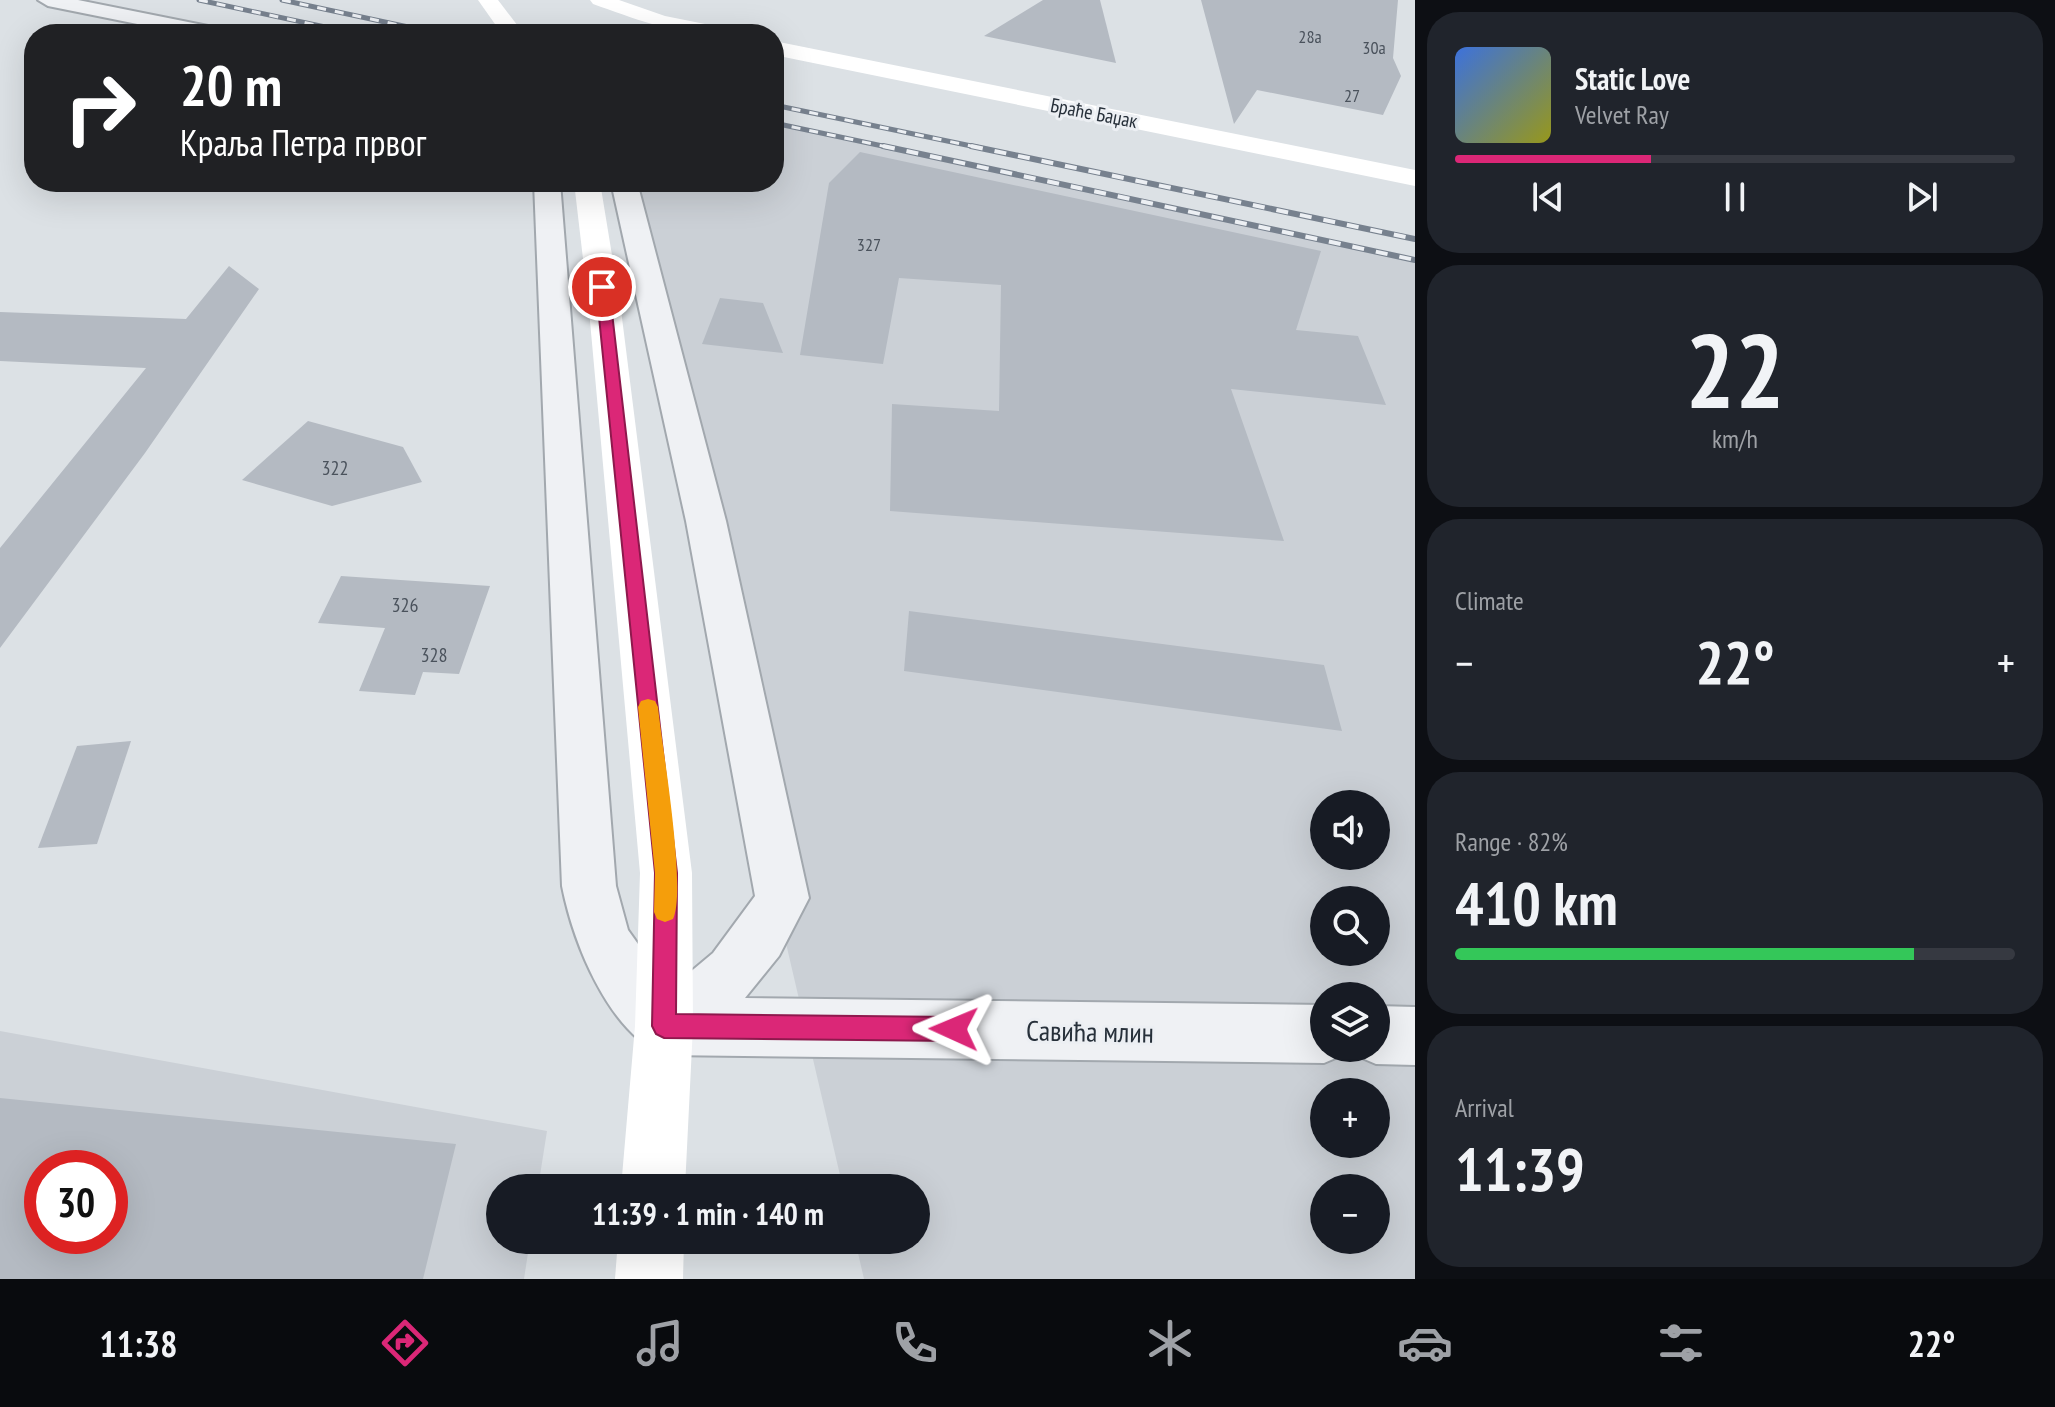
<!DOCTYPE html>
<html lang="en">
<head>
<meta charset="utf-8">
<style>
  :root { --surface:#171b24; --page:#20242c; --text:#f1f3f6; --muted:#9ea1a6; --line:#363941; --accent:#db2777 }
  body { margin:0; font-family:"PT Sans Narrow",sans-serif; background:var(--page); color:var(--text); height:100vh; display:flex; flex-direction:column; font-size:30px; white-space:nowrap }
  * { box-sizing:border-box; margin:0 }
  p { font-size:26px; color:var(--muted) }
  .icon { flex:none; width:44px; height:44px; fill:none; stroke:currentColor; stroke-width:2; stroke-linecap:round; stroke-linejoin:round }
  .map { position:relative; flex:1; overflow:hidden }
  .drawer { display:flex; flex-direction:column; gap:12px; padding:12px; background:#0d0f14; width:640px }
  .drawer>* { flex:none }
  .hud { position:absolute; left:24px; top:24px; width:760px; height:168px; border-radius:32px; box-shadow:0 8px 32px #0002; background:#202124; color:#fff; overflow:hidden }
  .fabs { position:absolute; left:1310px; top:790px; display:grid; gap:16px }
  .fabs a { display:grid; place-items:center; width:80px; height:80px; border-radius:50%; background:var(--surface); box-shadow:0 8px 32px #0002; font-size:40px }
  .speed { position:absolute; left:24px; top:1150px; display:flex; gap:16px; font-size:40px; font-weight:700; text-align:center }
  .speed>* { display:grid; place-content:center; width:104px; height:104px; border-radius:50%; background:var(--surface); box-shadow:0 8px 32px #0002; line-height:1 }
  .speed .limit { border:12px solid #d22; background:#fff; color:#111 }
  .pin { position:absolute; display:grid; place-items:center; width:68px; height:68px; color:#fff; margin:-34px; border:4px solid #fff; border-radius:50%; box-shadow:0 2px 8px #0007 }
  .me { position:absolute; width:88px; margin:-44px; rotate:271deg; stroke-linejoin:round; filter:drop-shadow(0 0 6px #0008) }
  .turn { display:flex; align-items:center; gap:28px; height:168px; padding:0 24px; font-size:36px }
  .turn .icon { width:104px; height:104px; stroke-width:2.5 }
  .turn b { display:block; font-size:56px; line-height:68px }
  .big { font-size:60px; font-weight:600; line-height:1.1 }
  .drawer .widget { flex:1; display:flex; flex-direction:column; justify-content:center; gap:12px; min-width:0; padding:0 28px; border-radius:32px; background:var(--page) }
  .drawer .dial { align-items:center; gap:0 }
  .dial b { font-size:104px; line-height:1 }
  .song { display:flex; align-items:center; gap:24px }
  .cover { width:96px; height:96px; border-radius:12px; background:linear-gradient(135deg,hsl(220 70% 55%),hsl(60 70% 35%)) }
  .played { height:8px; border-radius:4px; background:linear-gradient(90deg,var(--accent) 35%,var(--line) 35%) }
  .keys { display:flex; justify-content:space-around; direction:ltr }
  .heat { display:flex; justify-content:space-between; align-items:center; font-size:44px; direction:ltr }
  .charge { height:12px; border-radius:6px; background:linear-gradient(90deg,#34c759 82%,var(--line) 0) }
  .trip { position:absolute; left:486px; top:1174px; width:444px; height:80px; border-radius:40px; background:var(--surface); box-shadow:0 8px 32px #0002; font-weight:600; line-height:80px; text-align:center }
  .menu { display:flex; height:128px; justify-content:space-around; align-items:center; background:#090b0e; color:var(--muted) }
  .menu .icon { width:56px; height:56px }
  .menu .active { color:var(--accent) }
  .menu b { font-size:36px; color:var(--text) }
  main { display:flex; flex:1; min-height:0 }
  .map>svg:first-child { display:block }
  .built { fill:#cbd0d6; fill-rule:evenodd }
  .building { fill:#b4bac2; fill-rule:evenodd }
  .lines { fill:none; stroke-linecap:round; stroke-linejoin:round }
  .minor-casing { stroke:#a2a8ae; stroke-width:4 }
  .minor { fill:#eff1f4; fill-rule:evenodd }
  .secondary { fill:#fff; fill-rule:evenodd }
  .rail-far1-casing { stroke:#77818e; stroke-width:5 }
  .rail-casing { stroke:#77818e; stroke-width:6 }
  .rail-far1 { stroke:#eceff3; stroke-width:3; stroke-dasharray:9; stroke-linecap:butt }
  .rail { stroke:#eceff3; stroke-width:4; stroke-dasharray:12; stroke-linecap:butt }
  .route { fill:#db2777; stroke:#8e194d; stroke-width:2 }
  .slow { fill:#f59e0b }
  .labels { text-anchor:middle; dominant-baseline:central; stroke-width:6; stroke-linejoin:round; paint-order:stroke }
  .far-number-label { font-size:18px; fill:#4a525c }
  .far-street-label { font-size:20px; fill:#27303a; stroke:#eceff3 }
  .number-label { font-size:20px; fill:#4a525c }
  .near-street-label { font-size:28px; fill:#27303a; stroke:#eceff3 }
</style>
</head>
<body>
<main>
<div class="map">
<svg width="1415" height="1279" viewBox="0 0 1415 1279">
  <rect width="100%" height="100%" fill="#dce1e5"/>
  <g class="built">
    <path d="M 774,122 L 1415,262 L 1415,1279 L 864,1279 L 855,1240 L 916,1240 L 916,1188 L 843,1188 L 655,381 L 621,182 L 774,182 ZM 1324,804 L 1376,804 L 1376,856 L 1324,856 ZM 1324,900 L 1376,900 L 1376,952 L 1324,952 ZM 1324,996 L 1376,996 L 1376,1048 L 1324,1048 ZM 1324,1092 L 1376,1092 L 1376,1144 L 1324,1144 ZM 1324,1188 L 1376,1188 L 1376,1240 L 1324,1240 Z"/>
    <path d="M 0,1031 L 547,1131 L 538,1188 L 500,1188 L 500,1240 L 530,1240 L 524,1279 L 0,1279 ZM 42,1168 L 110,1168 L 110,1236 L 42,1236 Z"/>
  </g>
  <g class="building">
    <path d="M 1043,0 L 1100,0 L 1116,63 L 984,36 Z"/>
    <path d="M 1201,0 L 1398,0 L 1393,58 L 1401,76 L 1383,115 L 1257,90 L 1234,124 Z"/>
    <path d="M 860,152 L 1321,251 L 1296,330 L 1358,336 L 1386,405 L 1231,389 L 1284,541 L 890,511 L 892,404 L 999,411 L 1001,285 L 899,278 L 883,364 L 800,355 L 829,183 Z"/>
    <path d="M 229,266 L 259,289 L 145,453 L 0,648 L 0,548 L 146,368 L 0,361 L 0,312 L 186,319 Z"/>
    <path d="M 720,298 L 763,303 L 783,353 L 702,344 Z"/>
    <path d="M 308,421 L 403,447 L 422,482 L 332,506 L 242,480 Z"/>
    <path d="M 341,576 L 490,586 L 459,674 L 423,672 L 415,695 L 359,691 L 385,628 L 318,623 Z"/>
    <path d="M 909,611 L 1324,665 L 1342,731 L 904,671 Z"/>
    <path d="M 131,741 L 97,844 L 38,848 L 77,746 Z"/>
    <path d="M 0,1098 L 456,1144 L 423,1279 L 0,1279 ZM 42,1168 L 110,1168 L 110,1236 L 42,1236 Z"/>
  </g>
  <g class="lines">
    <defs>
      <g id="minor">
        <path d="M 38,0 L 78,0 L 218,28 L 229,34 L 187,34 L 48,6 Z"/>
        <path d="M 534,182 L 560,182 L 616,886 L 628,930 L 670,989 L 713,953 L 755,896 L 686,521 L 611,182 L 637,182 L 726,521 L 809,898 L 779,956 L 745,998 L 1324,1005 L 1324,1048 L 1348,1048 L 1345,1054 L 1324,1063 L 664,1055 C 608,1032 573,942 562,886 Z"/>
        <path d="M 1376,1006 L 1415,1007 L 1415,1065 L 1376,1064 L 1355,1055 L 1352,1048 L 1376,1048 Z"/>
      </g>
    </defs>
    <use href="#minor" class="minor-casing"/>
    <use href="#minor" class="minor"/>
    <g class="secondary">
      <path d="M 478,0 L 498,0 L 524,34 L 502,34 Z"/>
      <path d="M 590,0 L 619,0 L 665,16 L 715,26 L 719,30 L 716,34 C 672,34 633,18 593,4 Z"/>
      <path d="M 774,41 L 1415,170 L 1415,186 L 774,55 Z"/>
      <path d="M 574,182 L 600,182 L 621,310 L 692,873 L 693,1026 L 685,1188 L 621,1188 L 635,1026 L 640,873 L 589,310 Z"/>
      <path d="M 618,1240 L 684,1240 L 683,1279 L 615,1279 Z"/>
    </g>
    <defs>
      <g id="rail-far1">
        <path d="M 199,0 L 358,34"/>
        <path d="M 282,0 L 441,34"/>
        <path d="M 774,105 L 981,148"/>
        <path d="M 774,123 L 892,148"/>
      </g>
      <g id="rail">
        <path d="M 883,146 L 1415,260"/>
        <path d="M 971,146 L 1415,239"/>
      </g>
    </defs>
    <use href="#rail-far1" class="rail-far1-casing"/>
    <use href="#rail" class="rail-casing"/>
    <use href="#rail-far1" class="rail-far1"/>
    <use href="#rail" class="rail"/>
  </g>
  <path class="route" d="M 602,284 L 609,287 L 677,873 L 676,1014 L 954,1017 L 962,1021 L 966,1029 L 962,1038 L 954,1041 L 664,1038 L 656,1034 L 652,1026 L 655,873 L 596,287 Z"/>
  <path class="slow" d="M 648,699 L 655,701 L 658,707 C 662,746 687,890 673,919 L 665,922 L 657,919 L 654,912 L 655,873 L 638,707 L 641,701 Z"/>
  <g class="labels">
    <g class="far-number-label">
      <text x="1310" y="36">28a</text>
      <text x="1374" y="47">30a</text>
      <text x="1352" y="95">27</text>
      <text x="869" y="244">327</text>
    </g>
    <g class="far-street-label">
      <text transform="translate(1094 113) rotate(11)">Браће Баџак</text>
    </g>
    <g class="number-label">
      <text x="335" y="468">322</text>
      <text x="405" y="605">326</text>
      <text x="434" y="655">328</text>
    </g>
    <g class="near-street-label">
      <text transform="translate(1090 1031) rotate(1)">Савића млин</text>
    </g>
  </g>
</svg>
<div class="fabs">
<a><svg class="icon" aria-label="sound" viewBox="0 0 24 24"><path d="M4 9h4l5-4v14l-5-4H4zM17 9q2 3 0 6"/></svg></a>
<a><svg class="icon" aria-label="search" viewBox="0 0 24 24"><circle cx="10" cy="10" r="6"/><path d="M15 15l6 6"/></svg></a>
<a><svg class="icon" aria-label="layers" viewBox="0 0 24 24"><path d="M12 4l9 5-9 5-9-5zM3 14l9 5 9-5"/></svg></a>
<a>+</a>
<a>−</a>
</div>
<div class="speed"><div class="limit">30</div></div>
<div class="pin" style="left:602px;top:287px;background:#d93025"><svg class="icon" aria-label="arrive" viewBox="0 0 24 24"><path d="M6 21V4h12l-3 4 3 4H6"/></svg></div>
<svg class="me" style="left:954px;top:1029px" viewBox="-20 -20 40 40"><path d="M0-17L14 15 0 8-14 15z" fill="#db2777" stroke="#fff" stroke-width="4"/></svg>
<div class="trip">11:39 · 1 min · 140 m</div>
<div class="hud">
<div class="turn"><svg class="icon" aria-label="right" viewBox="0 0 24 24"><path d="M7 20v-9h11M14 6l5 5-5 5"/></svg><div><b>20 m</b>Краља Петра првог</div></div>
</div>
</div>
<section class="drawer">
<div class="widget">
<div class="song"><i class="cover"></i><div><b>Static Love</b><p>Velvet Ray</p></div></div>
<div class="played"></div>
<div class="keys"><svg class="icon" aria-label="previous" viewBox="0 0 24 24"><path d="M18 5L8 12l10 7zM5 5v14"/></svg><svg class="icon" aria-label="pause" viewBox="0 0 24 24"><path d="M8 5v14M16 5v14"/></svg><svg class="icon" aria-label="next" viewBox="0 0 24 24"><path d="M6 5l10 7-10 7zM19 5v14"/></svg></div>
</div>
<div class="widget dial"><b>22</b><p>km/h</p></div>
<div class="widget"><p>Climate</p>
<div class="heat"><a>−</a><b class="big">22°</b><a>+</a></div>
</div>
<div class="widget"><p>Range · 82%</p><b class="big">410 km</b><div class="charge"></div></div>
<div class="widget"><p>Arrival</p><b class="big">11:39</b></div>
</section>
</main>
<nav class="menu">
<b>11:38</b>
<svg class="icon active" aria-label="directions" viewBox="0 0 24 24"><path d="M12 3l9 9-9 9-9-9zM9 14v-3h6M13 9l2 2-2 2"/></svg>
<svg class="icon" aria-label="music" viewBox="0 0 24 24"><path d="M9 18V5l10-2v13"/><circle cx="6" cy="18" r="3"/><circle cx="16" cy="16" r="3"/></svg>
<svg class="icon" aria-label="phone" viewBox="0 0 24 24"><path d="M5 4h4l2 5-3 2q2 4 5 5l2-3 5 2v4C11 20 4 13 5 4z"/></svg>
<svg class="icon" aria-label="climate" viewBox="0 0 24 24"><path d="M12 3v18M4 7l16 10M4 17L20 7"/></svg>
<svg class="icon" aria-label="car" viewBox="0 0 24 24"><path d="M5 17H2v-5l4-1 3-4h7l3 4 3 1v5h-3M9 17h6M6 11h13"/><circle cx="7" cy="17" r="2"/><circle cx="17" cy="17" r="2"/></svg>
<svg class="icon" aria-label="filters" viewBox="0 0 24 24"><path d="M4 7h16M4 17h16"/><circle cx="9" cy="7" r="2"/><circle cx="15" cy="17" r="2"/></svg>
<b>22°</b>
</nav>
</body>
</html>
